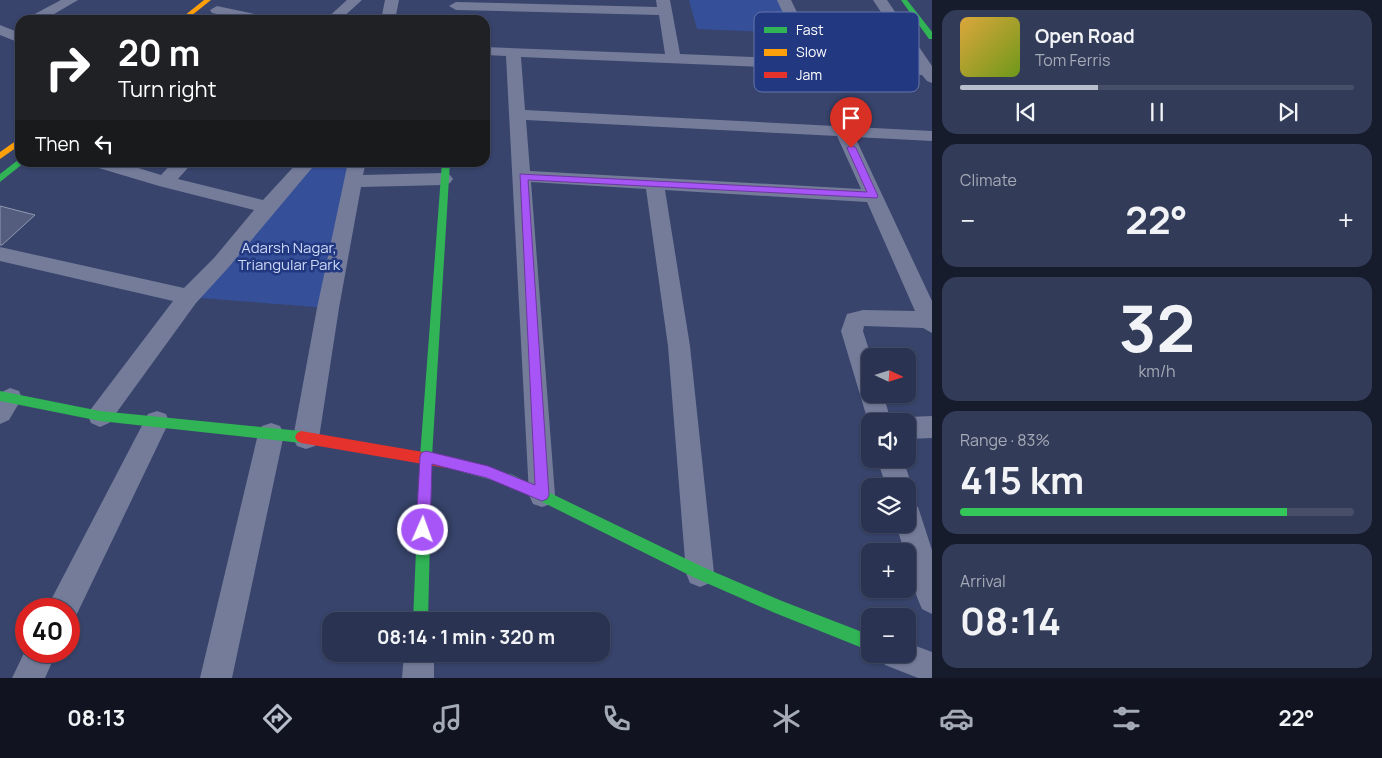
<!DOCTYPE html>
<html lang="en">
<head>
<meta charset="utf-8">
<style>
  :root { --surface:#2a3351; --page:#323b58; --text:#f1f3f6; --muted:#a5aab7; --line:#464e68; --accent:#b9becc }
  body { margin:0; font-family:Manrope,sans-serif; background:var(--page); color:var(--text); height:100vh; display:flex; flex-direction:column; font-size:19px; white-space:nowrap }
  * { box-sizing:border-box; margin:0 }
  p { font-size:16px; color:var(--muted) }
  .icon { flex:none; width:28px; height:28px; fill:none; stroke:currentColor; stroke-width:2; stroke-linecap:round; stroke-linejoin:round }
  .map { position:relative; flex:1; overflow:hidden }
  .sheet { display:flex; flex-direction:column; gap:10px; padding:10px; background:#171c2d; width:450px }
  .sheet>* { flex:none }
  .top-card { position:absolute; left:15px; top:15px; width:475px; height:152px; border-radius:15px; box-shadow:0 1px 4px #0004,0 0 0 1px var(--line); background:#202124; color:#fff; overflow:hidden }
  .needle { width:32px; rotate:94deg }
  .tools { position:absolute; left:861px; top:348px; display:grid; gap:10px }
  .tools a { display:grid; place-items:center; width:55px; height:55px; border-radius:10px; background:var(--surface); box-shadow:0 1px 4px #0004,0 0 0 1px var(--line); font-size:25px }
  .speed { position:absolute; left:15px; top:598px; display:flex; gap:10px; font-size:25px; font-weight:700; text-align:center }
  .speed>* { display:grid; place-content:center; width:65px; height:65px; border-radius:50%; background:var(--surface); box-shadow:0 1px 4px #0004,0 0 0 1px var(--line); line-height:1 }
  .speed .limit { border:8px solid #d22; background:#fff; color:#111 }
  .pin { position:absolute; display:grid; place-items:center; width:42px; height:42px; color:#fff; margin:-51px -21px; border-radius:50% 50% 50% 0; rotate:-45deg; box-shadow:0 0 5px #0007 }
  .pin .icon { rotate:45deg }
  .me { position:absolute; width:55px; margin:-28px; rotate:2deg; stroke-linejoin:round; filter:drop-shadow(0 0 4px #0008) }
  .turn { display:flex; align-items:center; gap:18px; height:105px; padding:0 20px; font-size:22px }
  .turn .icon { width:65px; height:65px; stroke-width:2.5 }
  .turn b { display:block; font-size:35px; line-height:42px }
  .then { display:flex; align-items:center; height:48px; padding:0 20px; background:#0003; gap:10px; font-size:19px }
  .big { font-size:38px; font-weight:700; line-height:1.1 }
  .sheet .widget { flex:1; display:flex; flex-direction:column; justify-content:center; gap:8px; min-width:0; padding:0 18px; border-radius:15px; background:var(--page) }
  .sheet .dial { align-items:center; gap:0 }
  .dial b { font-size:65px; line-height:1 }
  .song { display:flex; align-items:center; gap:15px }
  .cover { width:60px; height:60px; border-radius:8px; background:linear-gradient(135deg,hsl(40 70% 55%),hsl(80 70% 35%)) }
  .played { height:5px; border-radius:2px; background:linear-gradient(90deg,var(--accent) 35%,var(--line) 35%) }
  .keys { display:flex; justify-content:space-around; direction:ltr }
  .heat { display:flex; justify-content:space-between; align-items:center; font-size:28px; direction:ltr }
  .charge { height:8px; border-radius:4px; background:linear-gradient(90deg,#34c759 83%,var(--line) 0) }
  .trip { position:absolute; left:322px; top:612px; width:288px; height:50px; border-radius:15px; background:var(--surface); box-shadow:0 1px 4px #0004,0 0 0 1px var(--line); font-weight:700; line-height:50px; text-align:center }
  .tab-bar { display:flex; height:80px; justify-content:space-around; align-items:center; background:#111420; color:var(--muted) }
  .tab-bar .icon { width:35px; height:35px }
  .tab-bar .selected { color:var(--accent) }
  .tab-bar b { font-size:22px; color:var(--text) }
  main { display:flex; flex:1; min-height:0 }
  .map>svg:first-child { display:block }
  .green { fill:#364f99 }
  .building { fill:#545d7e; stroke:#9199b1 }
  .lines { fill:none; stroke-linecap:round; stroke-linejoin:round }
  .street { fill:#747c9a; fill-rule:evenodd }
  .fast { fill:#30b455; fill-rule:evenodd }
  .slow { fill:#ff9f0a; fill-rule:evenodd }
  .jam { fill:#e5322d; fill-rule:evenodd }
  .route { fill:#a855f7; stroke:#6d37a1 }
  .labels { text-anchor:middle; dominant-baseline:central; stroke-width:5; stroke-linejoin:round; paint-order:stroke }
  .park-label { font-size:15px; fill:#cdd8f6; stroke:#223982 }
  .key { fill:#223982; stroke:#6474a8; stroke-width:1 }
  .key-label { font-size:14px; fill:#fff }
</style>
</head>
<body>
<main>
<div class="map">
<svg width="932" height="678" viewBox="0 0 932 678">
  <rect width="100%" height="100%" fill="#38446c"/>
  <g class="green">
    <path d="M 689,0 L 778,0 L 794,33 L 697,29 Z"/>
    <path d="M 308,163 L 359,163 L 328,308 L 188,297 Z"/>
  </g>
  <path class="building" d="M 0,206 L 35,215 L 2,245 L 0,245 Z"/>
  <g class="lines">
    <g class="street">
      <path d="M 61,0 L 78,0 L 44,20 L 27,20 L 29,17 Z"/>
      <path d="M 347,0 L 362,0 L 340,20 L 325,20 Z"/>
      <path d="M 385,0 L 399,0 L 395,20 L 381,20 Z"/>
      <path d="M 656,0 L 670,0 L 680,54 L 804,59 L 777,0 L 791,0 L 820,60 L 916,65 L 873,0 L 887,0 L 932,66 L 932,83 L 927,81 L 922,75 L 814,69 L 521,57 L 525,110 L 932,131 L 932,141 L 855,137 L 932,301 L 932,333 L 923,328 L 864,326 L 863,331 L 871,356 L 870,394 L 883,394 L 891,421 L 870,421 L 870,428 L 841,331 L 847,314 L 863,310 L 915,311 L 867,202 L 665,190 L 690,346 L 714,573 L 710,583 L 700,587 L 690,583 L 686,573 L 668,346 L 646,189 L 531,182 L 555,495 L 551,504 L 542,507 L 533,504 L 529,495 L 506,56 L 485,55 L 485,47 L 665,54 L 659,15 L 456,10 L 449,6 L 456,2 L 657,7 ZM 526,120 L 837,136 L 861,189 L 530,171 Z"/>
      <path d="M 217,6 L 269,17 L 271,20 L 245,20 L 212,13 L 210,10 Z"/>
      <path d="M 0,25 L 20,33 L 20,43 L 0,35 Z"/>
      <path d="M 89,162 L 119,162 L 161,175 L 173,162 L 193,162 L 178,179 L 263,200 L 298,162 L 317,162 L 228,268 L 196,303 L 109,423 L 100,427 L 91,423 L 88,416 L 91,409 L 173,301 L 0,261 L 0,247 L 184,288 L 214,258 L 254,210 L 159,186 L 92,166 Z"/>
      <path d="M 348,162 L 366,162 L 363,175 L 444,173 L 450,175 L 453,179 L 450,183 L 444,185 L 361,187 L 339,308 L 319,438 L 315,446 L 306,449 L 297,446 L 293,438 L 317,308 Z"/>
      <path d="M 10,388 L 19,391 L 22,398 L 9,420 L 0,424 L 0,393 Z"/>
      <path d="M 157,411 L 166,414 L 169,422 L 74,620 L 69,622 L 69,609 L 48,609 L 52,598 L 148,414 Z"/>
      <path d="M 932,416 L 932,438 L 908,439 L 908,421 L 899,421 L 908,417 Z"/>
      <path d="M 271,423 L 280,426 L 284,434 L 232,678 L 200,678 L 258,434 L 262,426 Z"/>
      <path d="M 877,459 L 903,459 L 912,486 L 908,495 L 908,486 L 886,486 Z"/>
      <path d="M 908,503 L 918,507 L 932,550 L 932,614 L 922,609 C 914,591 908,571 908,551 L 904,551 L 896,524 L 908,524 Z"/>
      <path d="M 908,643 L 932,652 L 932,678 L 918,678 L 885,665 L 881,654 L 908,654 Z"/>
      <path d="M 26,649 L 26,651 L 57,651 L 45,678 L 12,678 Z"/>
      <path d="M 404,654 L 434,654 L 434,678 L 402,678 Z"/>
    </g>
    <g class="fast">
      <path d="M 901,0 L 907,0 L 932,32 L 932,39 L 929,39 Z"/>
      <path d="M 18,160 L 20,160 L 20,162 L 25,162 L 0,182 L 0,174 Z"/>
      <path d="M 442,162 L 450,162 L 432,457 L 428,621 L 413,621 L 420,457 Z"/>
      <path d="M 0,391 L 100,411 L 301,431 L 305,433 L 307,437 L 305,441 L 301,443 L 100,421 L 0,401 Z"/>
      <path d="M 446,456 L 513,475 L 705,568 L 782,601 L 870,635 L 870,651 L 775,613 L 695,578 L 506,484 L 441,466 L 440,462 L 441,458 Z"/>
    </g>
    <g class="slow">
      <path d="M 204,0 L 211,0 L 186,20 L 179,20 Z"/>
      <path d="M 20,138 L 20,145 L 0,159 L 0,152 Z"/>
    </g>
    <path class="jam" d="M 301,431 L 446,456 L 451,458 L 452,462 L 451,466 L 446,468 L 301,443 L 297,441 L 295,437 L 297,433 Z"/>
  </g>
  <path class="route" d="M 851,145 L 856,148 L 878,196 L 877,198 L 528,180 L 549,495 L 547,499 L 542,501 L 487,478 L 432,464 L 430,530 L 428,535 L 423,537 L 418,535 L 416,530 L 420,457 L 421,453 L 426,451 L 488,466 L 535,485 L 520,174 L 867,192 L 847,148 Z"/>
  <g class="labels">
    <g class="park-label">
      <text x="289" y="247">Adarsh Nagar,<tspan x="289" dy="17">Triangular Park</tspan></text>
    </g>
  </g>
  <rect x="754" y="12" width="165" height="80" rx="8" class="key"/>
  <rect x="764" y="27" width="23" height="6" fill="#30b455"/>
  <rect x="764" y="49" width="23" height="7" fill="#ff9f0a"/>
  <rect x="764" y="72" width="23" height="6" fill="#e5322d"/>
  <g class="key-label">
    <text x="796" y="35">Fast</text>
    <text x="796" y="57">Slow</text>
    <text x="796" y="80">Jam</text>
  </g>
</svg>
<div class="tools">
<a><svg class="needle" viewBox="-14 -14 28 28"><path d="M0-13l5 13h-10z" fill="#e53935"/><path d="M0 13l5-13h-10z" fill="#a5aab7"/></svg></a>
<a><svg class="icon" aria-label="sound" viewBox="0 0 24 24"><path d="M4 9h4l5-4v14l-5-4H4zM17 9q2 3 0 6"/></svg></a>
<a><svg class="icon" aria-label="layers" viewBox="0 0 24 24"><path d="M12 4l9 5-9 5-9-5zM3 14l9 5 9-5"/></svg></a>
<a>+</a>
<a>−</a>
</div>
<div class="speed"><div class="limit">40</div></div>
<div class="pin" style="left:851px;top:148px;background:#d93025"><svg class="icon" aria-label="arrive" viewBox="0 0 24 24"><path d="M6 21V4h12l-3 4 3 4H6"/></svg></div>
<svg class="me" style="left:423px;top:530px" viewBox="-20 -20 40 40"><circle r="17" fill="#a855f7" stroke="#fff" stroke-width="3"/><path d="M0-11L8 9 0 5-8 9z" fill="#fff"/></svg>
<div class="trip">08:14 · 1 min · 320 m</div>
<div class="top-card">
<div class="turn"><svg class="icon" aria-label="right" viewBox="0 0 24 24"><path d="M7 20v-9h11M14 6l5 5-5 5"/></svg><div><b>20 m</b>Turn right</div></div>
<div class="then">Then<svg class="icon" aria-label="left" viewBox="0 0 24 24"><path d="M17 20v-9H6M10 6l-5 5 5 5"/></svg></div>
</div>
</div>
<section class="sheet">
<div class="widget">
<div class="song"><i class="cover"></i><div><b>Open Road</b><p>Tom Ferris</p></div></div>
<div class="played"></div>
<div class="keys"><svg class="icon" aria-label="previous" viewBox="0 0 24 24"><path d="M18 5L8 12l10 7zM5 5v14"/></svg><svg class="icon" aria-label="pause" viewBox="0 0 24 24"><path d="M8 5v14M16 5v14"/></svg><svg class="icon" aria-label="next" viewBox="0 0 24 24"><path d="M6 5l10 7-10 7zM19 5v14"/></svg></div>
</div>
<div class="widget"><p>Climate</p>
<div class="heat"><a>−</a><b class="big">22°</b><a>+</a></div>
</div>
<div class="widget dial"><b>32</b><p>km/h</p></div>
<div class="widget"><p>Range · 83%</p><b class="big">415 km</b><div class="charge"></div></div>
<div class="widget"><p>Arrival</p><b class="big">08:14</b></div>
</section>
</main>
<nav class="tab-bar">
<b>08:13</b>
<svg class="icon selected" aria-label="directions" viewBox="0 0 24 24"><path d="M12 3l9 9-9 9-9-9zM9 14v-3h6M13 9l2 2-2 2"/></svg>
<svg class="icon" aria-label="music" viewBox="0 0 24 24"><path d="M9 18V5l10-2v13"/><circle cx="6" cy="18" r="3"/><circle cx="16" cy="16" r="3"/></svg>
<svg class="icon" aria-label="phone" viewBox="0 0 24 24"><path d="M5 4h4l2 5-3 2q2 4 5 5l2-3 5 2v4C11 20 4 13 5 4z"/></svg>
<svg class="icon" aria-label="climate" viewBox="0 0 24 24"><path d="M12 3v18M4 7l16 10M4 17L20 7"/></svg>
<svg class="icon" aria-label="car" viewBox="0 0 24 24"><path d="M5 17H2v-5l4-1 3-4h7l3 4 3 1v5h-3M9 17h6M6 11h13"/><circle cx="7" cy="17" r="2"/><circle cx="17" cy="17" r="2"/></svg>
<svg class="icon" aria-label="filters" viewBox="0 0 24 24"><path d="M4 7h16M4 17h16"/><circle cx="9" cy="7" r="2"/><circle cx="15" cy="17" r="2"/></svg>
<b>22°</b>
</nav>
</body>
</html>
